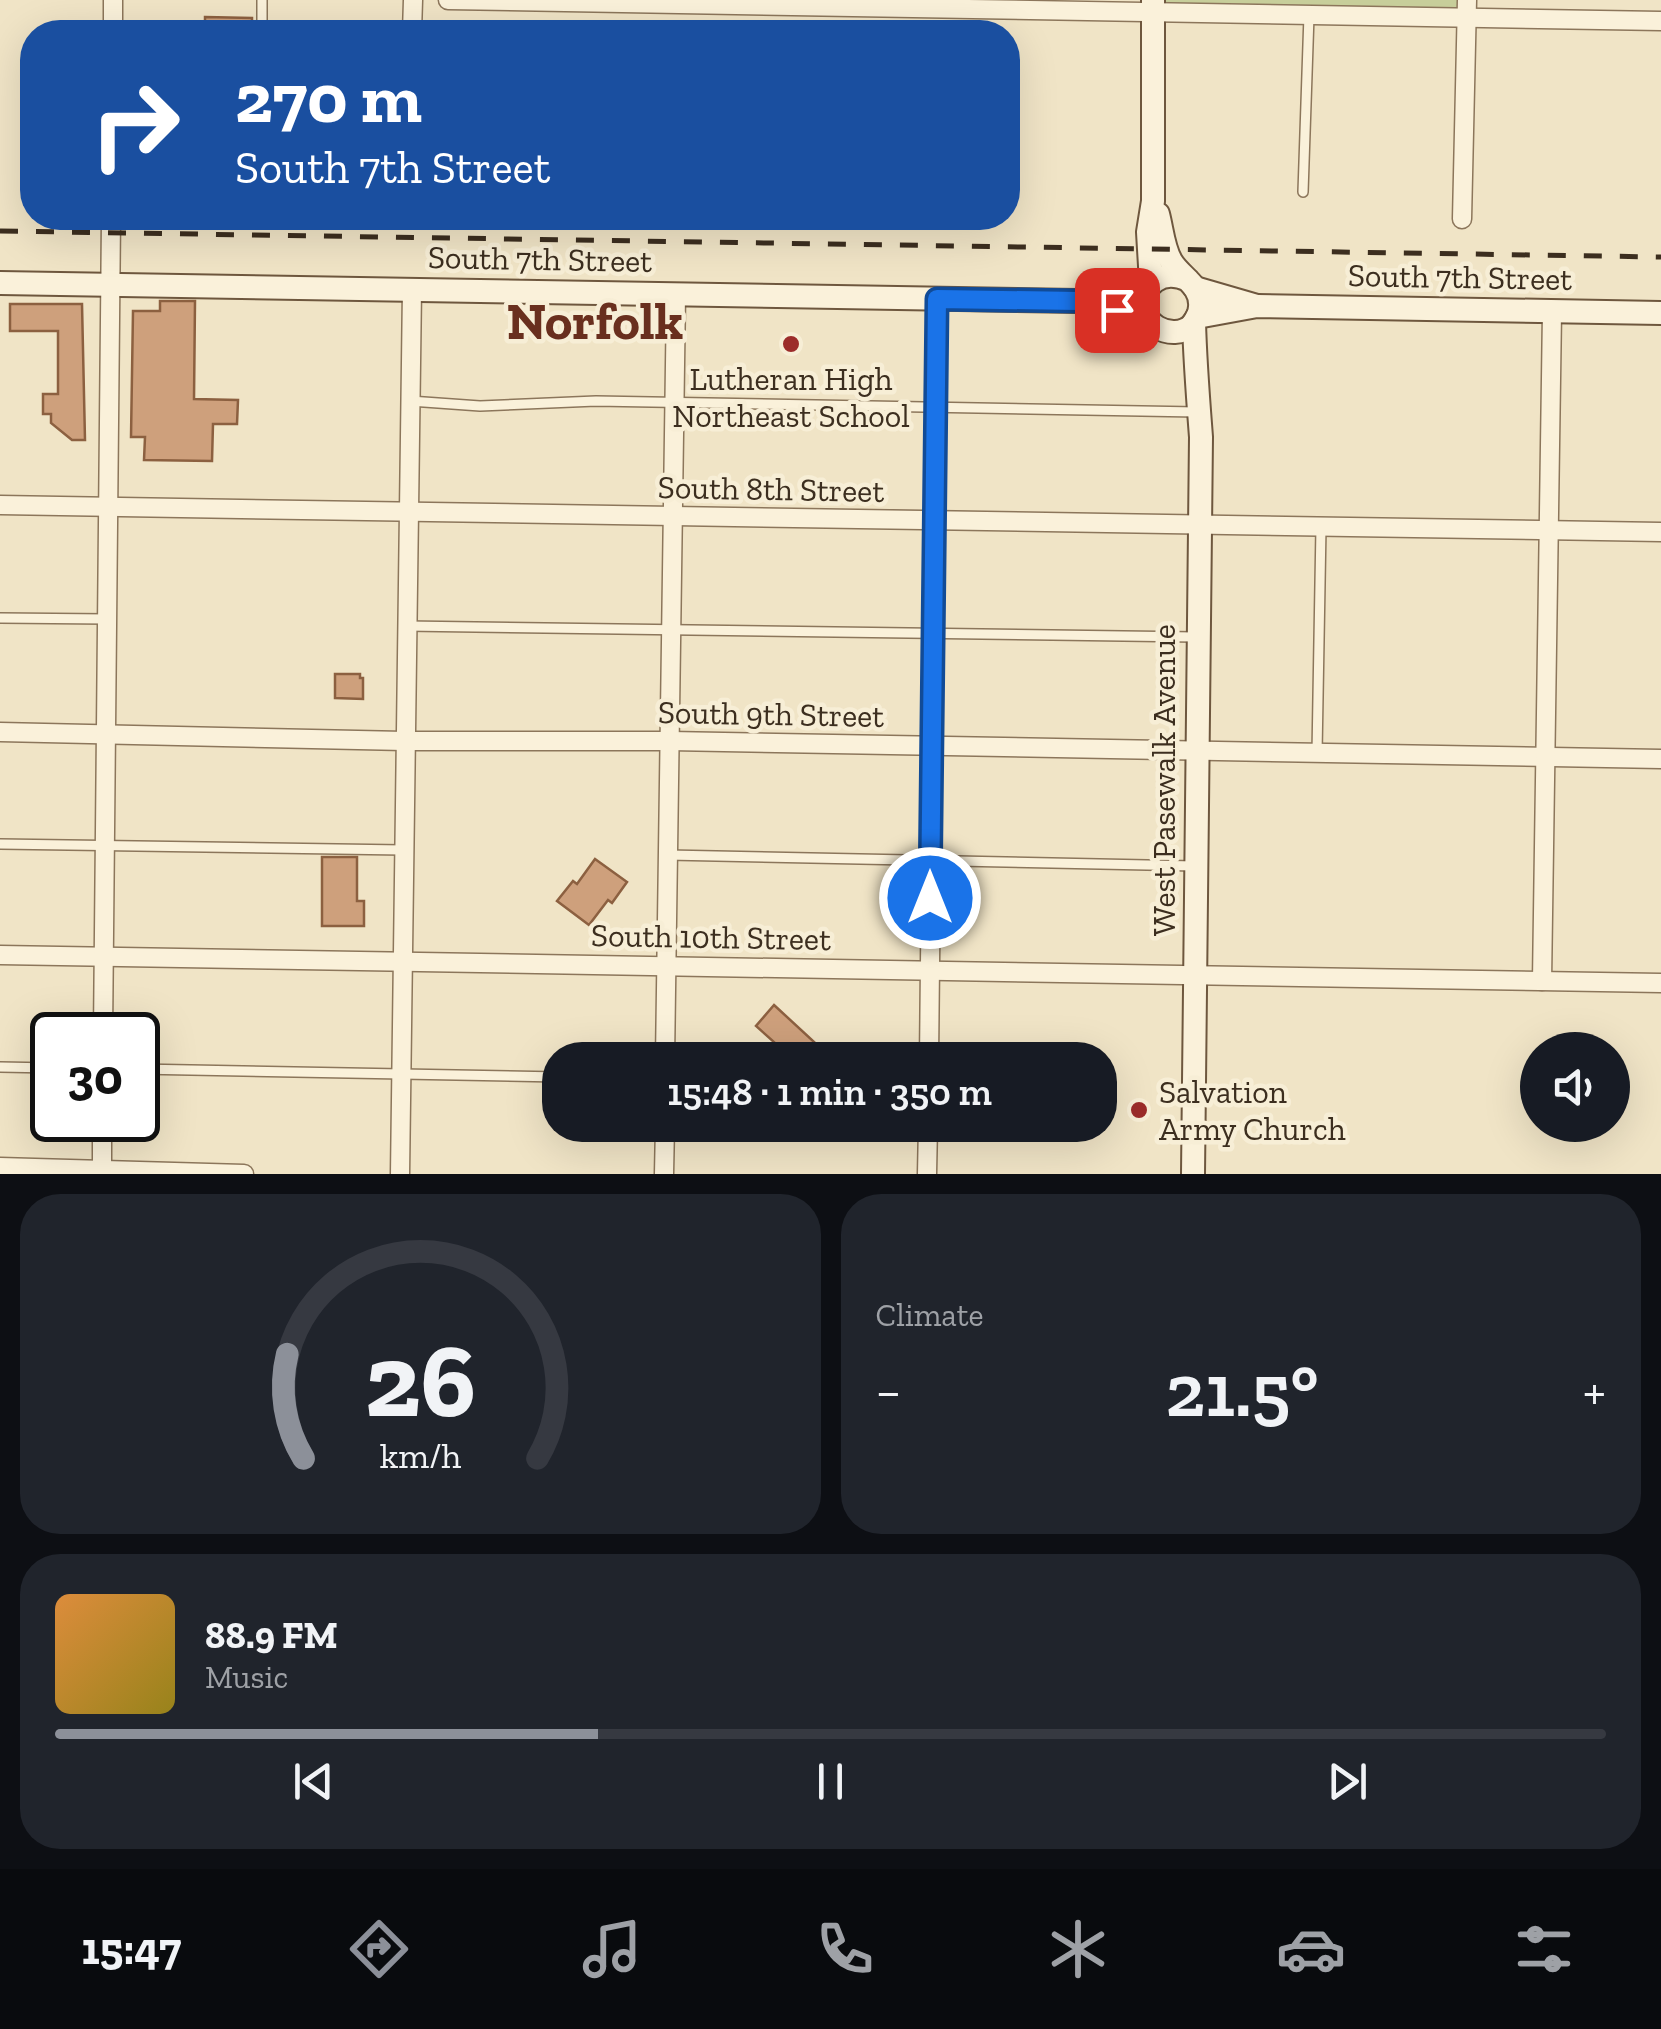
<!DOCTYPE html>
<html lang="en">
<head>
<meta charset="utf-8">
<style>
  :root { --surface:#171b24; --page:#20242c; --text:#f1f3f6; --muted:#9ea1a6; --line:#363941; --accent:#8c9099 }
  body { margin:0; font-family:"Zilla Slab",serif; background:var(--page); color:var(--text); height:100vh; display:flex; flex-direction:column; font-size:38px; white-space:nowrap }
  * { box-sizing:border-box; margin:0 }
  p { font-size:32px; color:var(--muted) }
  .icon { flex:none; width:55px; height:55px; fill:none; stroke:currentColor; stroke-width:2; stroke-linecap:round; stroke-linejoin:round }
  .map { position:relative; height:1174px; overflow:hidden }
  .details { display:flex; flex-direction:column; gap:20px; padding:20px; background:#0d0f14; flex:1 }
  .details>* { flex:none }
  .guide { position:absolute; left:20px; top:20px; width:1000px; height:210px; border-radius:40px; box-shadow:0 10px 40px #0002; background:#1a4fa0; color:#fff; overflow:hidden }
  .fabs { position:absolute; left:1520px; top:1032px; display:grid; gap:20px }
  .fabs a { display:grid; place-items:center; width:110px; height:110px; border-radius:50%; background:var(--surface); box-shadow:0 10px 40px #0002; font-size:50px }
  .speed { position:absolute; left:30px; top:1012px; display:flex; gap:20px; font-size:50px; font-weight:700; text-align:center }
  .speed>* { display:grid; place-content:center; width:130px; height:130px; border-radius:50%; background:var(--surface); box-shadow:0 10px 40px #0002; line-height:1 }
  .speed .limit { border:5px solid #111; border-radius:15px; background:#fff; color:#111 }
  .pin { position:absolute; display:grid; place-items:center; width:85px; height:85px; color:#fff; margin:-42px; border-radius:20px; box-shadow:0 5px 15px #0006 }
  .me { position:absolute; width:110px; margin:-55px; rotate:0deg; stroke-linejoin:round; filter:drop-shadow(0 0 8px #0008) }
  .turn { display:flex; align-items:center; gap:35px; height:210px; padding:0 50px; font-size:45px }
  .turn .icon { width:130px; height:130px; stroke-width:2.5 }
  .turn b { display:block; font-size:70px; line-height:85px }
  .big { font-size:75px; font-weight:600; line-height:1.1 }
  .details .card { flex:1; display:flex; flex-direction:column; justify-content:center; gap:15px; min-width:0; padding:0 35px; border-radius:40px; background:var(--page) }
  .details .dial { align-items:center; gap:0 }
  .dial svg { height:260px; overflow:visible; fill:none; stroke:var(--line); stroke-width:7; stroke-linecap:round; text-anchor:middle }
  .dial text { fill:var(--text); stroke:none }
  .song { display:flex; align-items:center; gap:30px }
  .cover { width:120px; height:120px; border-radius:15px; background:linear-gradient(135deg,hsl(30 70% 55%),hsl(50 70% 35%)) }
  .played { height:10px; border-radius:5px; background:linear-gradient(90deg,var(--accent) 35%,var(--line) 35%) }
  .keys { display:flex; justify-content:space-around; direction:ltr }
  .heat { display:flex; justify-content:space-between; align-items:center; font-size:55px; direction:ltr }
  .details .tiles { flex:1; display:grid; gap:20px; grid-template-columns:1fr 1fr }
  .card:last-child { grid-column:span 2 }
  .trip { position:absolute; left:542px; top:1042px; width:575px; height:100px; border-radius:40px; background:var(--surface); box-shadow:0 10px 40px #0002; font-weight:600; line-height:100px; text-align:center }
  .tab-bar { display:flex; height:160px; justify-content:space-around; align-items:center; background:#090b0e; color:var(--muted) }
  .tab-bar .icon { width:70px; height:70px }
  .tab-bar .active { color:var(--accent) }
  .tab-bar b { font-size:45px; color:var(--text) }
  .map>svg:first-child { display:block }
  .green { fill:#c7ce9a }
  .building { fill:#cea07c; stroke:#8c6040; stroke-width:2.5 }
  .lines { fill:none; stroke-linecap:round; stroke-linejoin:round }
  .lane-casing { stroke:#8c765b; stroke-width:12 }
  .street-casing { stroke:#8c765b; stroke-width:21 }
  .secondary-casing { stroke:#6e573e; stroke-width:26 }
  .lane { stroke:#faf1da; stroke-width:9 }
  .street { stroke:#faf1da; stroke-width:18 }
  .secondary { stroke:#faf1da; stroke-width:22 }
  .rail { stroke:#3c2e1f; stroke-width:5; stroke-dasharray:18 18; stroke-linecap:butt }
  .route-casing { stroke:#114b97; stroke-width:25 }
  .route { stroke:#1a73e8; stroke-width:18 }
  .poi-dot { fill:#9c2c2a; stroke:#f7eed6; stroke-width:4 }
  .labels { text-anchor:middle; dominant-baseline:central; stroke-width:9; stroke-linejoin:round; paint-order:stroke }
  .street-label { font-size:32px; fill:#3c2e1f; stroke:#f7eed6 }
  .poi-label { font-size:32px; fill:#3c2e1f; stroke:#f7eed6 }
  .town-label { font-size:52px; font-weight:bold; fill:#692f1e; stroke:#f7eed6 }
</style>
</head>
<body>
<div class="map">
<svg width="1661" height="1174" viewBox="0 0 1661 1174">
  <rect width="100%" height="100%" fill="#f0e4c6"/>
  <path class="green" d="M 1153,0 L 1467,0 L 1467,17 L 1153,14 Z"/>
  <g class="building">
    <path d="M 205,17 L 252,18 L 252,32 L 205,32 Z"/>
    <path d="M 160,301 L 195,301 L 194,399 L 238,400 L 237,424 L 213,424 L 212,461 L 144,460 L 145,437 L 131,437 L 133,311 L 160,311 Z"/>
    <path d="M 10,304 L 82,304 L 85,440 L 72,440 L 51,423 L 51,414 L 43,414 L 43,394 L 58,394 L 58,331 L 10,331 Z"/>
    <path d="M 335,674 L 360,674 L 360,678 L 363,678 L 363,699 L 335,698 Z"/>
    <path d="M 322,857 L 357,857 L 357,901 L 364,901 L 364,926 L 322,926 Z"/>
    <path d="M 595,859 L 627,882 L 612,903 L 608,900 L 589,925 L 557,901 L 573,881 L 577,884 Z"/>
    <path d="M 774,1005 L 825,1052 L 818,1060 L 794,1060 L 756,1026 Z"/>
  </g>
  <g class="lines">
    <defs>
      <g id="lane">
        <path d="M 262,32 L 262,0"/>
        <path d="M 1303,192 L 1309,15"/>
        <path d="M 410,401 L 480,406 L 596,401 L 1197,412"/>
        <path d="M 0,618 L 107,619"/>
        <path d="M 406,626 L 1195,637"/>
        <path d="M 1317,753 L 1321,527"/>
        <path d="M 0,844 L 403,850"/>
        <path d="M 668,855 L 1195,866"/>
        <path d="M 0,1067 L 52,1068"/>
        <path d="M 138,1069 L 560,1077"/>
      </g>
      <g id="street">
        <path d="M 113,0 L 113,32"/>
        <path d="M 448,0 L 1661,21"/>
        <path d="M 412,32 L 413,0"/>
        <path d="M 1462,219 L 1467,0"/>
        <path d="M 0,505 L 1661,532"/>
        <path d="M 0,732 L 404,741 L 670,741 L 1661,759"/>
        <path d="M 0,955 L 1661,983"/>
        <path d="M 1542,981 L 1552,312"/>
        <path d="M 103,1035 L 111,218"/>
        <path d="M 665,1060 L 676,295"/>
        <path d="M 929,1060 L 937,299"/>
        <path d="M 0,1167 L 244,1174"/>
        <path d="M 102,1174 L 102,1120"/>
        <path d="M 400,1174 L 412,289"/>
        <path d="M 664,1174 L 665,1125"/>
        <path d="M 927,1174 L 928,1125"/>
      </g>
      <g id="secondary">
        <path d="M 1158,214 C 1162,229 1163,247 1171,261 C 1180,277 1202,285 1200,307 C 1197,340 1155,339 1144,312 C 1140,284 1162,268 1188,280"/>
        <path d="M 0,283 L 1078,301 L 1128,294 L 1148,287"/>
        <path d="M 1151,283 L 1148,232 L 1153,201 L 1153,0"/>
        <path d="M 1195,288 L 1257,306"/>
        <path d="M 1197,317 L 1257,306 L 1661,313"/>
        <path d="M 1193,1174 L 1201,437 C 1198,398 1195,361 1194,322"/>
      </g>
    </defs>
    <use href="#lane" class="lane-casing"/>
    <use href="#street" class="street-casing"/>
    <use href="#secondary" class="secondary-casing"/>
    <use href="#lane" class="lane"/>
    <use href="#street" class="street"/>
    <use href="#secondary" class="secondary"/>
    <path class="rail" d="M 0,231 L 1661,257"/>
  </g>
  <g class="lines">
    <defs>
      <path id="route" d="M 930,898 L 937,299 L 1078,301 L 1117,310"/>
    </defs>
    <use href="#route" class="route-casing"/>
    <use href="#route" class="route"/>
  </g>
  <g class="poi-dot">
    <circle cx="791" cy="344" r="10"/>
    <circle cx="1139" cy="1110" r="10"/>
  </g>
  <g class="labels">
    <g class="street-label">
      <text transform="translate(540 259) rotate(1)">South 7th Street</text>
      <text transform="translate(1460 277) rotate(1)">South 7th Street</text>
      <text transform="translate(771 489) rotate(1)">South 8th Street</text>
      <text transform="translate(771 714) rotate(1)">South 9th Street</text>
      <text transform="translate(1164 780) rotate(-90)">West Pasewalk Avenue</text>
      <text transform="translate(711 937) rotate(1)">South 10th Street</text>
    </g>
    <g class="poi-label">
      <text x="791" y="379">Lutheran High<tspan x="791" dy="37">Northeast School</tspan></text>
      <text x="1159" y="1092" text-anchor="start">Salvation<tspan x="1159" dy="37">Army Church</tspan></text>
    </g>
    <g class="town-label">
      <text x="595" y="321">Norfolk</text>
    </g>
  </g>
</svg>
<div class="fabs">
<a><svg class="icon" aria-label="sound" viewBox="0 0 24 24"><path d="M4 9h4l5-4v14l-5-4H4zM17 9q2 3 0 6"/></svg></a>
</div>
<div class="speed"><div class="limit">30</div></div>
<div class="pin" style="left:1117px;top:310px;background:#d93025"><svg class="icon" aria-label="arrive" viewBox="0 0 24 24"><path d="M6 21V4h12l-3 4 3 4H6"/></svg></div>
<svg class="me" style="left:930px;top:898px" viewBox="-20 -20 40 40"><circle r="17" fill="#1a73e8" stroke="#fff" stroke-width="3"/><path d="M0-11L8 9 0 5-8 9z" fill="#fff"/></svg>
<div class="trip">15:48 · 1 min · 350 m</div>
<div class="guide">
<div class="turn"><svg class="icon" aria-label="right" viewBox="0 0 24 24"><path d="M7 20v-9h11M14 6l5 5-5 5"/></svg><div><b>270 m</b>South 7th Street</div></div>
</div>
</div>
<section class="details">
<div class="tiles">
<div class="card dial"><svg viewBox="0 0 100 80">
<path d="M14 69A42 42 0 1 1 86 69"/>
<path d="M14 69A42 42 0 0 1 9 37" stroke="#8c9099"/>
<text x="50" y="56" font-size="32" font-weight="700">26</text>
<text x="50" y="72" font-size="11">km/h</text>
</svg></div>
<div class="card"><p>Climate</p>
<div class="heat"><a>−</a><b class="big">21.5°</b><a>+</a></div>
</div>
<div class="card">
<div class="song"><i class="cover"></i><div><b>88.9 FM</b><p>Music</p></div></div>
<div class="played"></div>
<div class="keys"><svg class="icon" aria-label="previous" viewBox="0 0 24 24"><path d="M18 5L8 12l10 7zM5 5v14"/></svg><svg class="icon" aria-label="pause" viewBox="0 0 24 24"><path d="M8 5v14M16 5v14"/></svg><svg class="icon" aria-label="next" viewBox="0 0 24 24"><path d="M6 5l10 7-10 7zM19 5v14"/></svg></div>
</div>
</div>
</section>
<nav class="tab-bar">
<b>15:47</b>
<svg class="icon active" aria-label="directions" viewBox="0 0 24 24"><path d="M12 3l9 9-9 9-9-9zM9 14v-3h6M13 9l2 2-2 2"/></svg>
<svg class="icon" aria-label="music" viewBox="0 0 24 24"><path d="M9 18V5l10-2v13"/><circle cx="6" cy="18" r="3"/><circle cx="16" cy="16" r="3"/></svg>
<svg class="icon" aria-label="phone" viewBox="0 0 24 24"><path d="M5 4h4l2 5-3 2q2 4 5 5l2-3 5 2v4C11 20 4 13 5 4z"/></svg>
<svg class="icon" aria-label="climate" viewBox="0 0 24 24"><path d="M12 3v18M4 7l16 10M4 17L20 7"/></svg>
<svg class="icon" aria-label="car" viewBox="0 0 24 24"><path d="M5 17H2v-5l4-1 3-4h7l3 4 3 1v5h-3M9 17h6M6 11h13"/><circle cx="7" cy="17" r="2"/><circle cx="17" cy="17" r="2"/></svg>
<svg class="icon" aria-label="filters" viewBox="0 0 24 24"><path d="M4 7h16M4 17h16"/><circle cx="9" cy="7" r="2"/><circle cx="15" cy="17" r="2"/></svg>
</nav>
</body>
</html>
